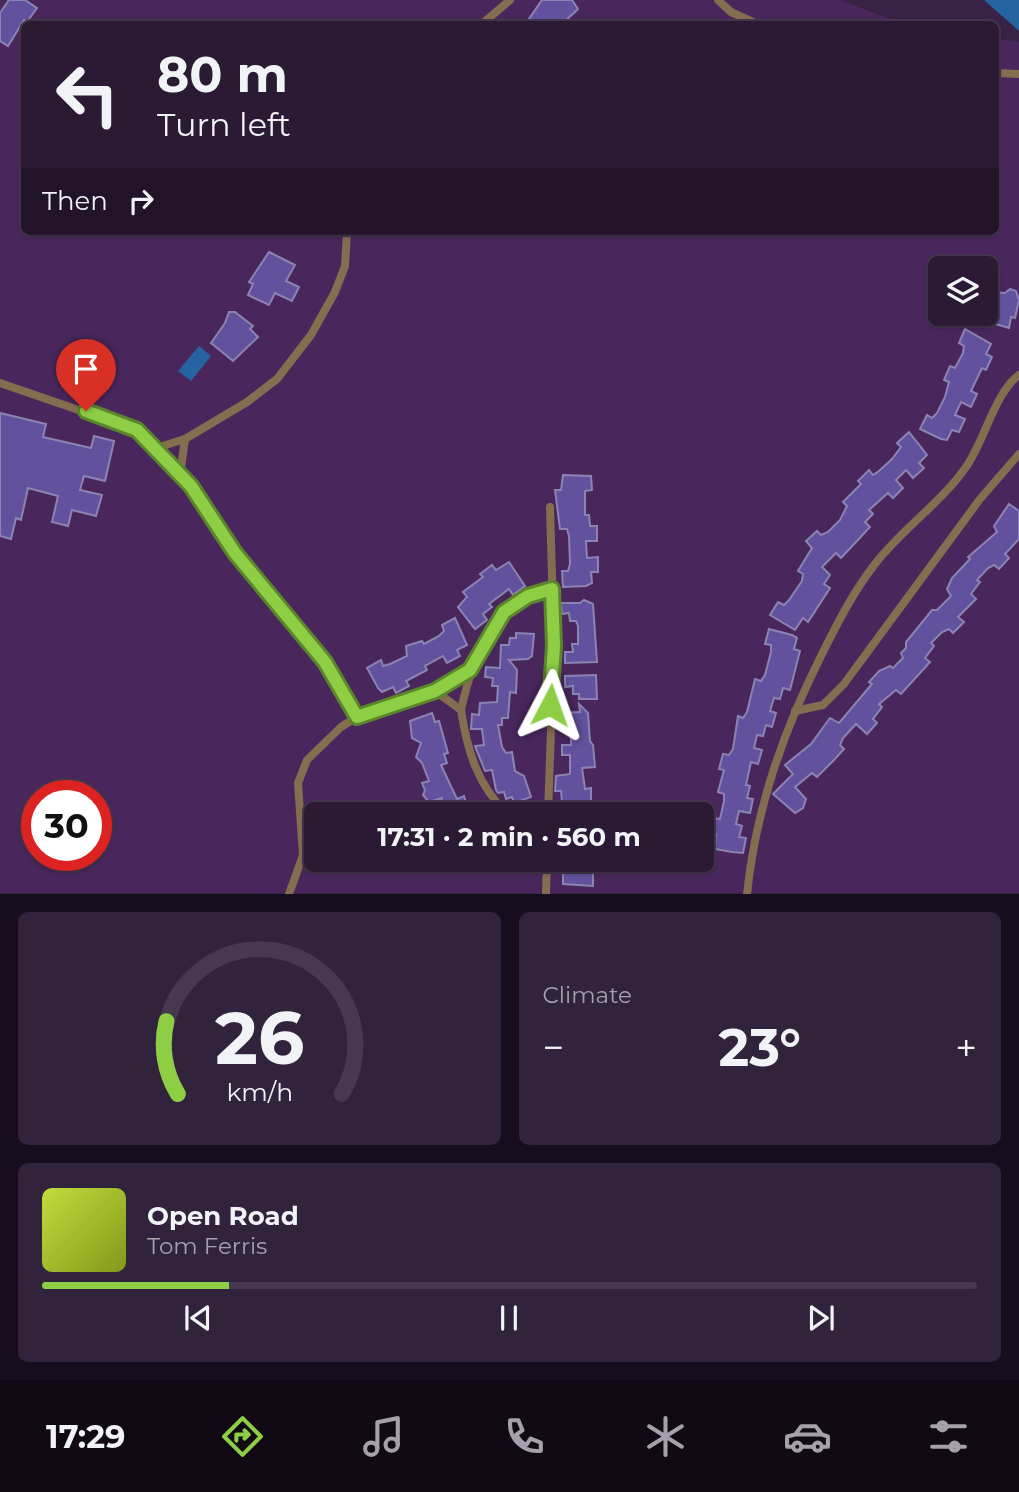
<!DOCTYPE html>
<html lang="en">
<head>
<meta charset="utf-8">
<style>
  :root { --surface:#2a1a34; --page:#32233c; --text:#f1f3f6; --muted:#a5a1ac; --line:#46384f; --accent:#8dce44 }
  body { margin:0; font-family:Montserrat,sans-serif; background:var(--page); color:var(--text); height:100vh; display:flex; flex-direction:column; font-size:26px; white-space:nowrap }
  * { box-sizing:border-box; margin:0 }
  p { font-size:23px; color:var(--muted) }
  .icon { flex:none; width:38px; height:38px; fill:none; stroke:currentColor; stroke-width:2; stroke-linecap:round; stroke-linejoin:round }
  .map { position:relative; height:894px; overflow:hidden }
  .side { display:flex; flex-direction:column; gap:18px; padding:18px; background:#170e1d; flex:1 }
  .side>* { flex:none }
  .top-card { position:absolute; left:21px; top:21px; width:978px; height:214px; border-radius:10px; box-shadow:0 2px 5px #0004,0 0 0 2px var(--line); background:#2a1a34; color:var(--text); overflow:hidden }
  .fabs { position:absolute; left:928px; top:256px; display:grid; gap:14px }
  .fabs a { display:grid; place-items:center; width:70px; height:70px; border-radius:10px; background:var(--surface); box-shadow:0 2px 5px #0004,0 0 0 2px var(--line); font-size:35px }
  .speed { position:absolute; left:21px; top:780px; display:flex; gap:14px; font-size:35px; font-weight:700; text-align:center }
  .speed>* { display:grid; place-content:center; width:91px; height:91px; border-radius:50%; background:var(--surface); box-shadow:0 2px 5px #0004,0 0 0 2px var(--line); line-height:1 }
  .speed .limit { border:10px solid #d22; background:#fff; color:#111 }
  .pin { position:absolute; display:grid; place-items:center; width:60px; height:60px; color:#fff; margin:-72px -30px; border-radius:50% 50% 50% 0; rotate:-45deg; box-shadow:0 0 7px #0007 }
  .pin .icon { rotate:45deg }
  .me { position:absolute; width:77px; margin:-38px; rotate:4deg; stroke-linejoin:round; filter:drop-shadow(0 0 5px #0008) }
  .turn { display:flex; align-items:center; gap:24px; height:147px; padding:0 21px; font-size:32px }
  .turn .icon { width:91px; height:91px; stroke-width:2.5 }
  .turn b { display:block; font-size:49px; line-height:60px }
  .then { display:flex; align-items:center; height:66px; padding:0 21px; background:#0003; gap:14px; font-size:26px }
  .big { font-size:52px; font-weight:700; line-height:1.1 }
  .side .tile { flex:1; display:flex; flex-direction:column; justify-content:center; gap:10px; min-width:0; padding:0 24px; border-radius:10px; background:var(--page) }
  .side .dial { align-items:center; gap:0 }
  .dial svg { height:182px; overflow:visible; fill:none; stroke:var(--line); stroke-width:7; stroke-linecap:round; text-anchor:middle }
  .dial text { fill:var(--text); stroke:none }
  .song { display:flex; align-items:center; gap:21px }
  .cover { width:84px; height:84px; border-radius:10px; background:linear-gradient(135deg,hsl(70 70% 55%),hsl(70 70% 35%)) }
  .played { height:7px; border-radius:4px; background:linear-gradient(90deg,var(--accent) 20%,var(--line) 20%) }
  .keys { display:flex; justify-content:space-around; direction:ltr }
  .heat { display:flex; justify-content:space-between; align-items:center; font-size:38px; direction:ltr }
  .side .tiles { flex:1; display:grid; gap:18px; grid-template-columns:1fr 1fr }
  .tile:last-child { grid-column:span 2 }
  .trip { position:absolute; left:304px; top:802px; width:410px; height:70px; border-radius:10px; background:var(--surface); box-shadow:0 2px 5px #0004,0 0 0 2px var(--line); font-weight:700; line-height:70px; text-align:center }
  .tab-bar { display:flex; height:112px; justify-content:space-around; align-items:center; background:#110a15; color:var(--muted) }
  .tab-bar .icon { width:49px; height:49px }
  .tab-bar .selected { color:var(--accent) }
  .tab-bar b { font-size:32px; color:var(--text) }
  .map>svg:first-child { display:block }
  .green { fill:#49275d; fill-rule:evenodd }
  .water { fill:#2664a1 }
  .building { fill:#62529d; stroke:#8b84b2; stroke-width:2 }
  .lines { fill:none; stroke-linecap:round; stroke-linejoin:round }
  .minor { stroke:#856d50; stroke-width:8 }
  .route-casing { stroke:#5c862c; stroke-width:18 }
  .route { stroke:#8dce44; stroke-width:12 }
</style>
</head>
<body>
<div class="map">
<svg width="1019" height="894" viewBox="0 0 1019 894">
  <rect width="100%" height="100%" fill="#382246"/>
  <path class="green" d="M 0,0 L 839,0 L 891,19 L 920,24 L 24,24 L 24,231 L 996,231 L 996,38 L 1019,42 L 1019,893 L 0,893 ZM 940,268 L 985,268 L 985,313 L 940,313 ZM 37,796 L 96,796 L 96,856 L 37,856 ZM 317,814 L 702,814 L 702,859 L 317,859 Z"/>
  <g class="water">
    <path d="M 984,0 L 1019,0 L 1019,31 Z"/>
    <path d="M 199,346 L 211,356 L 191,381 L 178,371 Z"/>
  </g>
  <g class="building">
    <path d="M 9,0 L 25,0 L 37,8 L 27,22 L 24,20 L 8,46 L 0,41 L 0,13 Z"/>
    <path d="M 542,0 L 572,0 L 578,9 L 562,24 L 538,24 L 529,19 Z"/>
    <path d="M 269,252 L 295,265 L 286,281 L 299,287 L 292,301 L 275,293 L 269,305 L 248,295 L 253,284 L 249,282 Z"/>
    <path d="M 1010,289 L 1016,291 L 1019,300 L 1015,318 L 1011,317 L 1009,328 L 970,317 L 970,313 L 985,313 L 985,291 L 1005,293 Z"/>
    <path d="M 229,312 L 235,312 L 253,326 L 250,329 L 258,337 L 233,361 L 211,343 L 225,323 Z"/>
    <path d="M 965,329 L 991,344 L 986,354 L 992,357 L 986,370 L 982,368 L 971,391 L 977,394 L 971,407 L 961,402 L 955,415 L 965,419 L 959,432 L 952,430 L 947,440 L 941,439 L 920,429 L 927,415 L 932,418 L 937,413 L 945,397 L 949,382 L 944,380 L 950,366 L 955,368 L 963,353 L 964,346 L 959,343 Z"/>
    <path d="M 0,413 L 46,424 L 43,437 L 91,448 L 94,436 L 114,441 L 105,481 L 84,476 L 80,490 L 102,495 L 96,516 L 72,510 L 68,526 L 52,522 L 58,496 L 28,488 L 21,520 L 16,518 L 11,539 L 0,536 Z"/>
    <path d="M 909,432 L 927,455 L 919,463 L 924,468 L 913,478 L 906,470 L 896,480 L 903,488 L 893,498 L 888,493 L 869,510 L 873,514 L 865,522 L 870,527 L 841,558 L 836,553 L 822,567 L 830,575 L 824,584 L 830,588 L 808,622 L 803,618 L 795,630 L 770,615 L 778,602 L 784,605 L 789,600 L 802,581 L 803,574 L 798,571 L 812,548 L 806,541 L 817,531 L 821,535 L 828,532 L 840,520 L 847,506 L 843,502 L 861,484 L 858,481 L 869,470 L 873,475 L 879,471 L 892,459 L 901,447 L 897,443 Z"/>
    <path d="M 563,475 L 591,476 L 592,490 L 585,491 L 585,515 L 589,515 L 590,526 L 597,526 L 597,541 L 586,541 L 587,558 L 598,557 L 598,572 L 591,572 L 592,583 L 586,586 L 563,587 L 562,571 L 568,571 L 570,564 L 569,536 L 567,529 L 560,529 L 555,490 L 561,490 Z"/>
    <path d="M 1009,504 L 1019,511 L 1019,539 L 1005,554 L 1009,558 L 999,569 L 994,565 L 988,568 L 977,580 L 980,582 L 971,594 L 976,599 L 958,617 L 964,622 L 953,633 L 949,629 L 942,632 L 931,643 L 934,646 L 925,658 L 930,662 L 901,694 L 896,690 L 879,704 L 882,707 L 873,719 L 877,723 L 867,734 L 856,724 L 843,738 L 840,745 L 844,749 L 834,760 L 817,777 L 812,773 L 795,787 L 806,799 L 803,808 L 795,813 L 773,794 L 793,774 L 785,765 L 811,744 L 830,718 L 839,723 L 872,684 L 869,682 L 879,671 L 890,666 L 893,668 L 903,658 L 901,653 L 906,648 L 906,642 L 932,610 L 937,610 L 951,596 L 947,589 L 952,578 L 970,559 L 968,557 L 997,532 L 994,526 Z"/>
    <path d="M 509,562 L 525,586 L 513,595 L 509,589 L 489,604 L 492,607 L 483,614 L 487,620 L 475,629 L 458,607 L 467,597 L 463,592 L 483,577 L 480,574 L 492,565 L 496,570 Z"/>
    <path d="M 584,600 L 593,604 L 597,662 L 565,663 L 565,652 L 573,652 L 572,644 L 578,644 L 578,626 L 576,621 L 570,621 L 569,613 L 562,614 L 561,603 L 580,603 Z"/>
    <path d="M 455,618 L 467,645 L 457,650 L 460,656 L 447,663 L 443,656 L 425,666 L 427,670 L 406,681 L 409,686 L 396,693 L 393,687 L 382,692 L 378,688 L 367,668 L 381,660 L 383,666 L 390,664 L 407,656 L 406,646 L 422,641 L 424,644 L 439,636 L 444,631 L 442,625 Z"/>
    <path d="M 769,629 L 792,635 L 797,638 L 794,649 L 800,651 L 790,690 L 783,688 L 780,699 L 774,698 L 770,711 L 776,713 L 772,727 L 766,725 L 763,736 L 757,735 L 754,748 L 762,750 L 758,764 L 751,762 L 746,785 L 750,786 L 747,798 L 753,799 L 750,813 L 739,811 L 736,824 L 742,826 L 739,837 L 746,838 L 743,853 L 732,852 L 715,849 L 716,834 L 710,833 L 713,818 L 720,819 L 724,801 L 724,794 L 718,792 L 724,770 L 719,769 L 723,754 L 729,755 L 733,749 L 738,716 L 743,718 L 747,712 L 755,679 L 761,681 L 765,675 L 771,652 L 771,645 L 765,644 Z"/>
    <path d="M 516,633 L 534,634 L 532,656 L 528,659 L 509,660 L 517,670 L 516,693 L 510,692 L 508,718 L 502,718 L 502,725 L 498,725 L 502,747 L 506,753 L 512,752 L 515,771 L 524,776 L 531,797 L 514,803 L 512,797 L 506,799 L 504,792 L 498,793 L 496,790 L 492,770 L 485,771 L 475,746 L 484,745 L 482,729 L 471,729 L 472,714 L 479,715 L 480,703 L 497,702 L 498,686 L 492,686 L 493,678 L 485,677 L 486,667 L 500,668 L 501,645 L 509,645 L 510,638 L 516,638 Z"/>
    <path d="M 596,675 L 597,699 L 579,699 L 579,694 L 573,694 L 573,686 L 565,687 L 565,676 Z"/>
    <path d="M 579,704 L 588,713 L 590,741 L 593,745 L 595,767 L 582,768 L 585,789 L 591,788 L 591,804 L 568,804 L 562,802 L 561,791 L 555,791 L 556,776 L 570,774 L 570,755 L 562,755 L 562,745 L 571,745 L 571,731 L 565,731 L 565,723 L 558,723 L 558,713 L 580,712 Z"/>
    <path d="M 432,713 L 435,722 L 439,721 L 448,753 L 444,754 L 447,763 L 441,765 L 457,799 L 464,796 L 468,809 L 464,810 L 465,814 L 436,814 L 442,798 L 429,802 L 423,795 L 425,790 L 422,783 L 429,781 L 422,763 L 416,757 L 421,743 L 412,738 L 410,721 Z"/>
    <path d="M 556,859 L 584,859 L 587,871 L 593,871 L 593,886 L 563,884 L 563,873 L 556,873 Z"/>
  </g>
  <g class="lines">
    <g class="minor">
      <path d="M 718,0 L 731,12 L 757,24"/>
      <path d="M 482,24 L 510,0"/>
      <path d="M 996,73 L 1019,74"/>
      <path d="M 0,383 L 137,430 L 156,448 L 191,486 L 235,553 L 325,662 L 357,717 L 341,727 L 307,760 L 298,783 L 303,855 L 289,894"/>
      <path d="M 156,448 L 185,439"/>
      <path d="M 180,475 L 185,439 L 247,402 L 277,379 L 311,335 L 335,292 L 345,266 L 347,231"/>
      <path d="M 435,691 L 470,670"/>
      <path d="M 461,710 C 474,651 491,609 552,589"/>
      <path d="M 795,711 L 823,705 L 844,684 L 980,499 L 1019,454"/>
      <path d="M 357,717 L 435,691 L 461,710 C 467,749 477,786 508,814"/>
      <path d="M 548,814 L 554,646 L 550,507"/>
      <path d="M 546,894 L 547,859"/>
      <path d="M 747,894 C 756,808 783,732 821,656 C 837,624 853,592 875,564 C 903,528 941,503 966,467 C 985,440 995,392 1019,375"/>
    </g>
  </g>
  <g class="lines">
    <defs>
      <path id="route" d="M 86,411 L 137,430 L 191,486 L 235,553 L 325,662 L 357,717 L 435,691 L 470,670 L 504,612 L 528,596 L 552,589 L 554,646 L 550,705"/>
    </defs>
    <use href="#route" class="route-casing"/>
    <use href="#route" class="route"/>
  </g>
</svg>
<div class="fabs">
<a><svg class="icon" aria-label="layers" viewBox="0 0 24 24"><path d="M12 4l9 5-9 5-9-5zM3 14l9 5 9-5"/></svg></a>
</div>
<div class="speed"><div class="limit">30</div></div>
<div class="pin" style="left:86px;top:411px;background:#d93025"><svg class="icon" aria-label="arrive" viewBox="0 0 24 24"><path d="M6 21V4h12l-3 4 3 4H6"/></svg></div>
<svg class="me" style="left:550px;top:705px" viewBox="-20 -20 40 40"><path d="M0-17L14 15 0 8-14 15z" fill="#8dce44" stroke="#fff" stroke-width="4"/></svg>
<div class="trip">17:31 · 2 min · 560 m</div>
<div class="top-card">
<div class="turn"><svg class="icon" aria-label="left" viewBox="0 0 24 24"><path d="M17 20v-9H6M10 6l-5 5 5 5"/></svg><div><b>80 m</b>Turn left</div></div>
<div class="then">Then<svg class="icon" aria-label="right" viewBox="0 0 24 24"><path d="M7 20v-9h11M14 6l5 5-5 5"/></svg></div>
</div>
</div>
<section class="side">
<div class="tiles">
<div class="tile dial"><svg viewBox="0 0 100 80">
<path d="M14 69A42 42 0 1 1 86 69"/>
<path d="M14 69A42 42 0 0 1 9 37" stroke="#8dce44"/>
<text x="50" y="56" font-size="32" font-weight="700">26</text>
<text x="50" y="72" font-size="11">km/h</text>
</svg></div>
<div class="tile"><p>Climate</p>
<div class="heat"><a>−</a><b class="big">23°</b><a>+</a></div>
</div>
<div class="tile">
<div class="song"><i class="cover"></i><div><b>Open Road</b><p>Tom Ferris</p></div></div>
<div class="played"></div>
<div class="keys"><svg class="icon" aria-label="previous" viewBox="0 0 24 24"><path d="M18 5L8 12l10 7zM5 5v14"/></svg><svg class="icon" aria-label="pause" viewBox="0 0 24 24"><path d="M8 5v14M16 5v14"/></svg><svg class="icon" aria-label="next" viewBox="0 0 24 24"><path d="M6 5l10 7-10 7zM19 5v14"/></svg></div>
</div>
</div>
</section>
<nav class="tab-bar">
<b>17:29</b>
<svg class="icon selected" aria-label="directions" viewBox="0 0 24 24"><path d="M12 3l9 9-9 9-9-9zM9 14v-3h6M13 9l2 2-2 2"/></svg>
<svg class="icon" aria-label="music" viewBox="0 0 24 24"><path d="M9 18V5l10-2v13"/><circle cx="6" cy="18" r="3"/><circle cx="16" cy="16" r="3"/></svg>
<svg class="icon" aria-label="phone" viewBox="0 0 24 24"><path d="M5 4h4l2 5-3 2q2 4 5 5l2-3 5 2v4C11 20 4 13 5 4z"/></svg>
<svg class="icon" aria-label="climate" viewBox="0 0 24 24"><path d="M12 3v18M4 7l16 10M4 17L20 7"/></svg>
<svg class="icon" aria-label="car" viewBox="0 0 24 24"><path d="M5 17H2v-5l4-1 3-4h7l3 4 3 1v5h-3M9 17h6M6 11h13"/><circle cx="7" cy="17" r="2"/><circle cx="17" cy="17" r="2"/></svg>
<svg class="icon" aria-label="filters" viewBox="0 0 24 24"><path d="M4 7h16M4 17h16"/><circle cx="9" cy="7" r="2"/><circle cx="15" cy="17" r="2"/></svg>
</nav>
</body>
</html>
